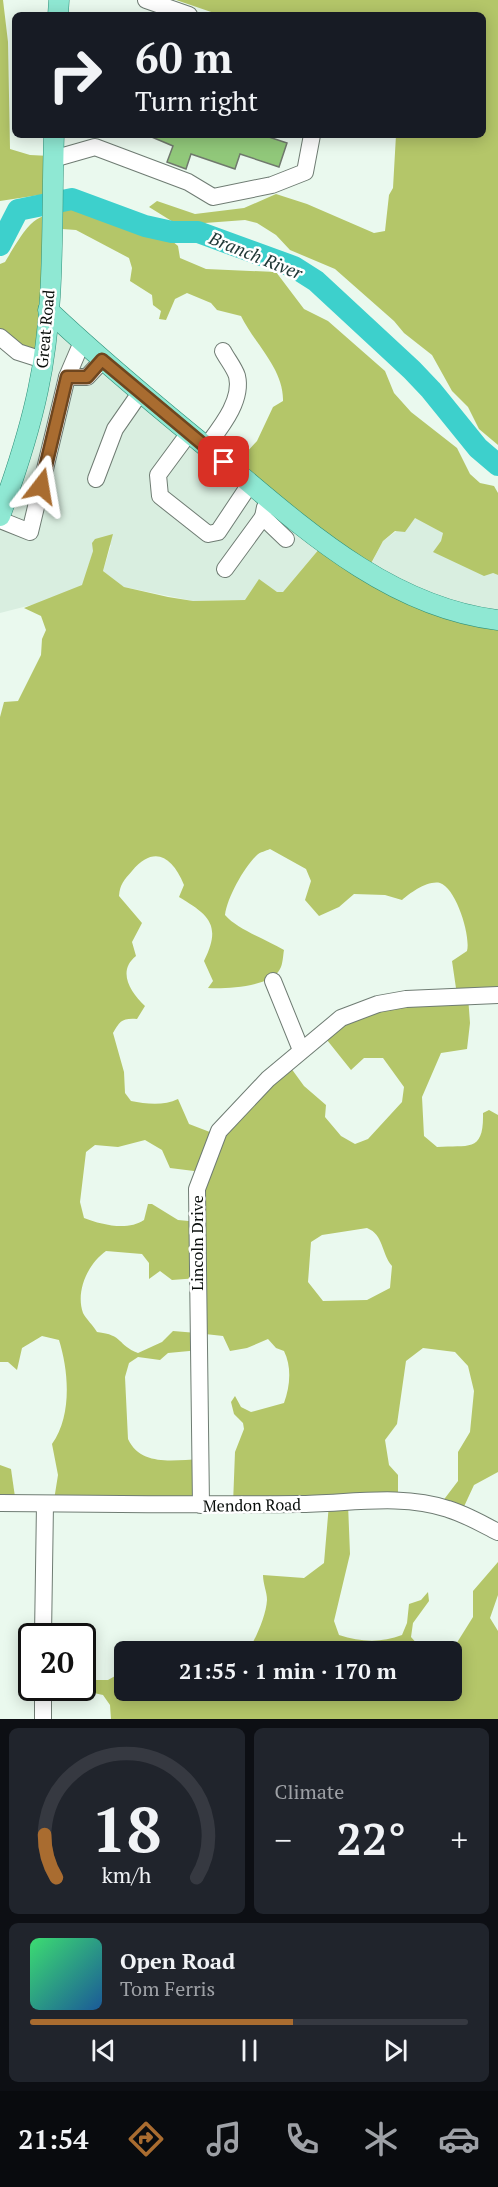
<!DOCTYPE html>
<html lang="en">
<head>
<meta charset="utf-8">
<style>
  :root { --surface:#171b24; --page:#20242c; --text:#f1f3f6; --muted:#9ea1a6; --line:#363941; --accent:#a96c30 }
  body { margin:0; font-family:"PT Serif",serif; background:var(--page); color:var(--text); height:100vh; display:flex; flex-direction:column; font-size:22px; white-space:nowrap }
  * { box-sizing:border-box; margin:0 }
  p { font-size:20px; color:var(--muted) }
  .icon { flex:none; width:33px; height:33px; fill:none; stroke:currentColor; stroke-width:2; stroke-linecap:round; stroke-linejoin:round }
  .map { position:relative; height:1719px; overflow:hidden }
  .side { display:flex; flex-direction:column; gap:9px; padding:9px; background:#0d0f14; flex:1 }
  .side>* { flex:none }
  .banner { position:absolute; left:12px; top:12px; width:474px; height:126px; border-radius:9px; box-shadow:0 3px 15px #0003; background:#171b24; color:var(--text); overflow:hidden }
  .speed { position:absolute; left:18px; top:1623px; display:flex; gap:12px; font-size:30px; font-weight:700; text-align:center }
  .speed>* { display:grid; place-content:center; width:78px; height:78px; border-radius:50%; background:var(--surface); box-shadow:0 3px 15px #0003; line-height:1 }
  .speed .limit { border:3px solid #111; border-radius:9px; background:#fff; color:#111 }
  .pin { position:absolute; display:grid; place-items:center; width:51px; height:51px; color:#fff; margin:-26px; border-radius:12px; box-shadow:0 3px 9px #0006 }
  .me { position:absolute; width:66px; margin:-33px; rotate:14deg; stroke-linejoin:round; filter:drop-shadow(0 0 4px #0008) }
  .turn { display:flex; align-items:center; gap:21px; height:126px; padding:0 24px; font-size:27px }
  .turn .icon { width:78px; height:78px; stroke-width:2.5 }
  .turn b { display:block; font-size:42px; line-height:51px }
  .big { font-size:45px; font-weight:700; line-height:1.1 }
  .side .card { flex:1; display:flex; flex-direction:column; justify-content:center; gap:9px; min-width:0; padding:0 21px; border-radius:9px; background:var(--page) }
  .side .dial { align-items:center; gap:0 }
  .dial svg { height:156px; overflow:visible; fill:none; stroke:var(--line); stroke-width:7; stroke-linecap:round; text-anchor:middle }
  .dial text { fill:var(--text); stroke:none }
  .song { display:flex; align-items:center; gap:18px }
  .cover { width:72px; height:72px; border-radius:9px; background:linear-gradient(135deg,hsl(140 70% 55%),hsl(210 70% 35%)) }
  .played { height:6px; border-radius:3px; background:linear-gradient(90deg,var(--accent) 60%,var(--line) 60%) }
  .keys { display:flex; justify-content:space-around; direction:ltr }
  .heat { display:flex; justify-content:space-between; align-items:center; font-size:33px; direction:ltr }
  .side .tiles { flex:1; display:grid; gap:9px; grid-template-columns:1fr 1fr }
  .card:last-child { grid-column:span 2 }
  .trip { position:absolute; left:114px; top:1641px; width:348px; height:60px; border-radius:9px; background:var(--surface); box-shadow:0 3px 15px #0003; font-weight:700; line-height:60px; text-align:center }
  .tabs { display:flex; height:96px; justify-content:space-around; align-items:center; background:#090b0e; color:var(--muted) }
  .tabs .icon { width:42px; height:42px }
  .tabs .selected { color:var(--accent) }
  .tabs b { font-size:27px; color:var(--text) }
  .map>svg:first-child { display:block }
  .built { fill:#d9eee0 }
  .forest { fill:#b4c669; fill-rule:evenodd }
  .lines { fill:none; stroke-linecap:round; stroke-linejoin:round }
  .river { stroke:#3dd0cc; stroke-width:22 }
  .building { fill:#91c87a; stroke:#70796d; stroke-width:1.5 }
  .minor-casing { stroke:#6f7c73; stroke-width:18 }
  .major-casing { stroke:#2f917a; stroke-width:21 }
  .minor { stroke:#fff; stroke-width:16 }
  .major { stroke:#8fe8d3; stroke-width:20 }
  .route-casing { stroke:#6e461f; stroke-width:15 }
  .route { stroke:#a96c30; stroke-width:10 }
  .labels { text-anchor:middle; dominant-baseline:central; stroke-width:5; stroke-linejoin:round; paint-order:stroke }
  .street-label { font-size:16px; fill:#080d0a; stroke:#fff }
  .water-label { font-size:18px; font-style:italic; fill:#213938; stroke:#fff }
</style>
</head>
<body>
<div class="map">
<svg width="498" height="1719" viewBox="0 0 498 1719">
  <rect width="100%" height="100%" fill="#eaf9ee"/>
  <g class="built">
    <path d="M 46,321 L 325,542 L 283,592 L 245,600 L 193,601 L 124,587 L 103,571 L 111,545 L 93,551 L 83,585 L 47,601 L 0,613 L 0,501 L 11,471 Z"/>
    <path d="M 414,518 L 420,518 L 443,533 L 441,541 L 434,551 L 498,575 L 498,620 L 479,618 L 370,566 L 383,541 Z"/>
  </g>
  <g class="forest">
    <path d="M 0,0 L 3,0 L 8,42 L 10,149 L 30,155 L 50,156 L 46,194 L 0,201 Z"/>
    <path d="M 176,0 L 498,0 L 498,445 L 479,429 L 468,407 L 452,391 L 432,355 L 404,333 L 394,321 L 335,269 L 290,250 L 276,235 L 257,223 L 245,220 L 178,225 L 149,207 L 157,201 L 195,214 L 244,208 L 276,194 L 307,204 L 374,233 L 385,231 L 389,195 L 393,188 L 396,135 L 483,135 L 483,15 L 220,15 Z"/>
    <path d="M 86,207 C 103,210 116,218 132,223 C 156,232 157,227 178,246 L 180,258 L 206,269 L 276,272 L 304,309 L 328,321 L 385,371 L 394,393 L 411,412 L 457,448 L 470,474 L 480,483 L 494,486 L 498,493 L 498,575 L 493,573 L 484,576 L 433,552 L 441,541 L 443,533 L 415,518 L 405,532 L 395,531 L 383,541 L 368,569 L 498,620 L 498,995 L 468,996 L 470,1023 L 467,1049 L 441,1053 L 422,1097 L 424,1136 L 437,1147 C 469,1145 484,1153 483,1113 L 489,1110 L 498,1115 L 498,1472 L 474,1485 L 461,1513 L 439,1506 L 458,1481 L 458,1452 L 470,1432 L 474,1391 L 468,1366 L 455,1352 L 423,1348 L 406,1361 L 397,1424 L 385,1440 L 389,1465 L 398,1475 L 398,1501 L 348,1504 L 350,1554 L 334,1621 L 339,1635 C 361,1642 381,1643 402,1635 L 407,1623 L 409,1604 L 421,1600 L 428,1592 L 429,1601 L 413,1623 L 411,1637 L 419,1646 L 436,1651 L 248,1651 C 256,1638 266,1616 267,1600 C 267,1592 263,1584 263,1575 L 304,1578 L 324,1563 L 329,1504 L 233,1504 L 235,1452 L 244,1429 L 243,1423 L 234,1414 L 231,1402 L 235,1396 L 241,1407 L 251,1412 L 284,1403 C 290,1387 292,1367 284,1351 L 276,1348 L 268,1339 L 247,1348 L 230,1351 L 223,1336 L 205,1334 L 200,1350 L 168,1353 L 160,1360 L 138,1357 L 129,1363 L 125,1377 L 128,1439 C 141,1467 175,1460 200,1459 L 203,1500 L 54,1500 L 58,1475 L 52,1444 C 72,1416 69,1372 59,1340 L 42,1336 L 22,1348 L 17,1370 L 8,1362 L 0,1362 L 0,717 L 4,702 L 18,701 L 41,655 L 42,639 L 46,630 L 41,616 L 24,608 L 82,585 L 93,551 L 92,543 L 95,539 L 113,534 L 103,571 L 124,587 L 168,597 L 193,601 L 245,600 L 259,579 L 277,592 L 283,592 L 325,542 L 234,466 L 257,441 L 273,407 L 283,401 C 284,369 254,343 241,316 L 217,310 L 211,303 L 187,293 L 175,299 L 166,320 L 159,319 L 161,311 L 153,305 L 152,295 L 130,281 L 132,268 L 129,258 L 76,230 L 48,228 L 39,355 L 0,334 L 0,264 L 5,262 C 34,215 31,216 86,207 ZM 270,849 L 306,869 L 311,881 L 305,900 L 319,916 L 339,907 L 354,894 L 385,895 L 402,900 C 410,893 428,880 440,883 C 456,888 471,936 467,951 L 452,961 L 457,995 L 342,1018 L 323,1035 L 351,1070 L 364,1058 L 383,1058 L 404,1087 L 402,1102 L 368,1139 L 355,1144 L 341,1136 L 325,1117 L 326,1105 L 304,1086 L 288,1064 L 215,1134 L 189,1124 L 178,1099 C 164,1106 146,1104 131,1101 L 125,1093 L 124,1072 L 113,1033 C 120,1021 122,1018 137,1019 L 145,1006 C 130,992 117,971 136,956 L 132,942 L 142,923 L 119,896 C 120,884 124,880 132,871 C 154,845 172,856 184,885 L 179,897 C 209,915 222,925 204,961 L 213,981 L 208,988 C 226,989 271,987 280,969 C 283,964 283,955 284,950 C 266,939 238,930 225,915 C 227,898 244,867 257,855 C 260,852 266,851 270,849 ZM 145,1140 L 162,1150 L 170,1168 L 202,1172 L 199,1222 L 178,1220 L 152,1204 L 148,1204 L 144,1220 C 128,1231 102,1225 84,1218 L 80,1202 L 86,1152 L 95,1145 L 118,1147 ZM 367,1228 C 384,1235 381,1253 392,1266 L 390,1288 L 367,1300 L 323,1301 L 308,1282 L 311,1242 L 322,1235 ZM 106,1251 L 142,1254 L 149,1263 L 149,1279 L 160,1271 L 172,1280 L 198,1278 L 197,1333 L 173,1331 L 162,1342 L 138,1353 C 117,1345 124,1335 97,1332 C 93,1325 86,1319 83,1313 C 75,1290 89,1263 106,1251 Z"/>
    <path d="M 0,1465 L 11,1469 L 15,1497 L 0,1500 Z"/>
    <path d="M 498,1562 L 498,1595 L 490,1618 L 498,1631 L 498,1719 L 111,1719 L 110,1705 L 103,1695 L 80,1690 L 41,1697 L 39,1688 L 82,1688 L 83,1680 L 108,1680 L 124,1671 L 124,1690 L 452,1690 L 452,1652 L 446,1651 L 453,1649 L 473,1617 L 473,1591 Z"/>
  </g>
  <g class="lines">
    <path class="river" d="M 0,245 L 18,210 L 72,199 L 145,226 L 172,232 L 198,232 L 294,267 L 316,281 L 412,370 L 431,390 L 478,448 L 498,465"/>
  </g>
  <path class="building" d="M 147,135 L 263,135 L 287,143 L 279,167 L 240,154 L 235,169 L 191,154 L 186,169 L 167,162 L 173,146 Z"/>
  <g class="lines">
    <defs>
      <g id="minor">
        <path d="M 146,0 L 189,15"/>
        <path d="M 53,159 L 95,147 L 188,182 L 213,197 L 272,185 L 305,172 L 312,135"/>
        <path d="M 0,337 L 18,352 L 43,360"/>
        <path d="M 67,377 L 82,342"/>
        <path d="M 189,433 L 158,475 L 160,496 L 208,534 L 218,532 L 250,484"/>
        <path d="M 206,447 C 220,428 243,401 237,376 C 234,367 227,359 223,351"/>
        <path d="M 96,479 L 115,429 L 140,393"/>
        <path d="M 265,507 L 263,517 L 286,539"/>
        <path d="M 0,520 L 30,532 L 67,377 L 87,377 L 102,361"/>
        <path d="M 225,569 L 263,517"/>
        <path d="M 273,981 L 301,1050"/>
        <path d="M 0,1503 C 99,1504 198,1505 298,1504 C 346,1504 401,1493 448,1509 C 465,1514 482,1524 498,1532"/>
        <path d="M 201,1505 L 197,1189 L 219,1131 L 268,1079 L 341,1018 L 378,1004 L 406,999 L 498,995"/>
        <path d="M 43,1636 L 45,1504"/>
        <path d="M 43,1719 L 43,1688"/>
      </g>
      <g id="major">
        <path d="M 58,15 L 59,0"/>
        <path d="M 48,310 C 103,362 161,410 220,458 C 301,526 388,607 498,620"/>
        <path d="M 0,516 C 15,475 29,433 38,390 C 56,307 51,219 54,135"/>
      </g>
    </defs>
    <use href="#minor" class="minor-casing"/>
    <use href="#major" class="major-casing"/>
    <use href="#minor" class="minor"/>
    <use href="#major" class="major"/>
  </g>
  <g class="lines">
    <defs>
      <path id="route" d="M 41,486 L 67,377 L 87,377 L 102,360 L 224,462"/>
    </defs>
    <use href="#route" class="route-casing"/>
    <use href="#route" class="route"/>
  </g>
  <g class="labels">
    <g class="street-label">
      <text transform="translate(45 329) rotate(-85)">Great Road</text>
      <text transform="translate(197 1243) rotate(-90)">Lincoln Drive</text>
      <text transform="translate(252 1505) rotate(-1)">Mendon Road</text>
    </g>
    <g class="water-label">
      <text transform="translate(256 255) rotate(22)">Branch River</text>
    </g>
  </g>
</svg>
<div class="speed"><div class="limit">20</div></div>
<div class="pin" style="left:224px;top:462px;background:#d93025"><svg class="icon" aria-label="arrive" viewBox="0 0 24 24"><path d="M6 21V4h12l-3 4 3 4H6"/></svg></div>
<svg class="me" style="left:41px;top:486px" viewBox="-20 -20 40 40"><path d="M0-17L14 15 0 8-14 15z" fill="#a96c30" stroke="#fff" stroke-width="4"/></svg>
<div class="trip">21:55 · 1 min · 170 m</div>
<div class="banner">
<div class="turn"><svg class="icon" aria-label="right" viewBox="0 0 24 24"><path d="M7 20v-9h11M14 6l5 5-5 5"/></svg><div><b>60 m</b>Turn right</div></div>
</div>
</div>
<section class="side">
<div class="tiles">
<div class="card dial"><svg viewBox="0 0 100 80">
<path d="M14 69A42 42 0 1 1 86 69"/>
<path d="M14 69A42 42 0 0 1 8 47" stroke="#a96c30"/>
<text x="50" y="56" font-size="32" font-weight="700">18</text>
<text x="50" y="72" font-size="11">km/h</text>
</svg></div>
<div class="card"><p>Climate</p>
<div class="heat"><a>−</a><b class="big">22°</b><a>+</a></div>
</div>
<div class="card">
<div class="song"><i class="cover"></i><div><b>Open Road</b><p>Tom Ferris</p></div></div>
<div class="played"></div>
<div class="keys"><svg class="icon" aria-label="previous" viewBox="0 0 24 24"><path d="M18 5L8 12l10 7zM5 5v14"/></svg><svg class="icon" aria-label="pause" viewBox="0 0 24 24"><path d="M8 5v14M16 5v14"/></svg><svg class="icon" aria-label="next" viewBox="0 0 24 24"><path d="M6 5l10 7-10 7zM19 5v14"/></svg></div>
</div>
</div>
</section>
<nav class="tabs">
<b>21:54</b>
<svg class="icon selected" aria-label="directions" viewBox="0 0 24 24"><path d="M12 3l9 9-9 9-9-9zM9 14v-3h6M13 9l2 2-2 2"/></svg>
<svg class="icon" aria-label="music" viewBox="0 0 24 24"><path d="M9 18V5l10-2v13"/><circle cx="6" cy="18" r="3"/><circle cx="16" cy="16" r="3"/></svg>
<svg class="icon" aria-label="phone" viewBox="0 0 24 24"><path d="M5 4h4l2 5-3 2q2 4 5 5l2-3 5 2v4C11 20 4 13 5 4z"/></svg>
<svg class="icon" aria-label="climate" viewBox="0 0 24 24"><path d="M12 3v18M4 7l16 10M4 17L20 7"/></svg>
<svg class="icon" aria-label="car" viewBox="0 0 24 24"><path d="M5 17H2v-5l4-1 3-4h7l3 4 3 1v5h-3M9 17h6M6 11h13"/><circle cx="7" cy="17" r="2"/><circle cx="17" cy="17" r="2"/></svg>
</nav>
</body>
</html>
